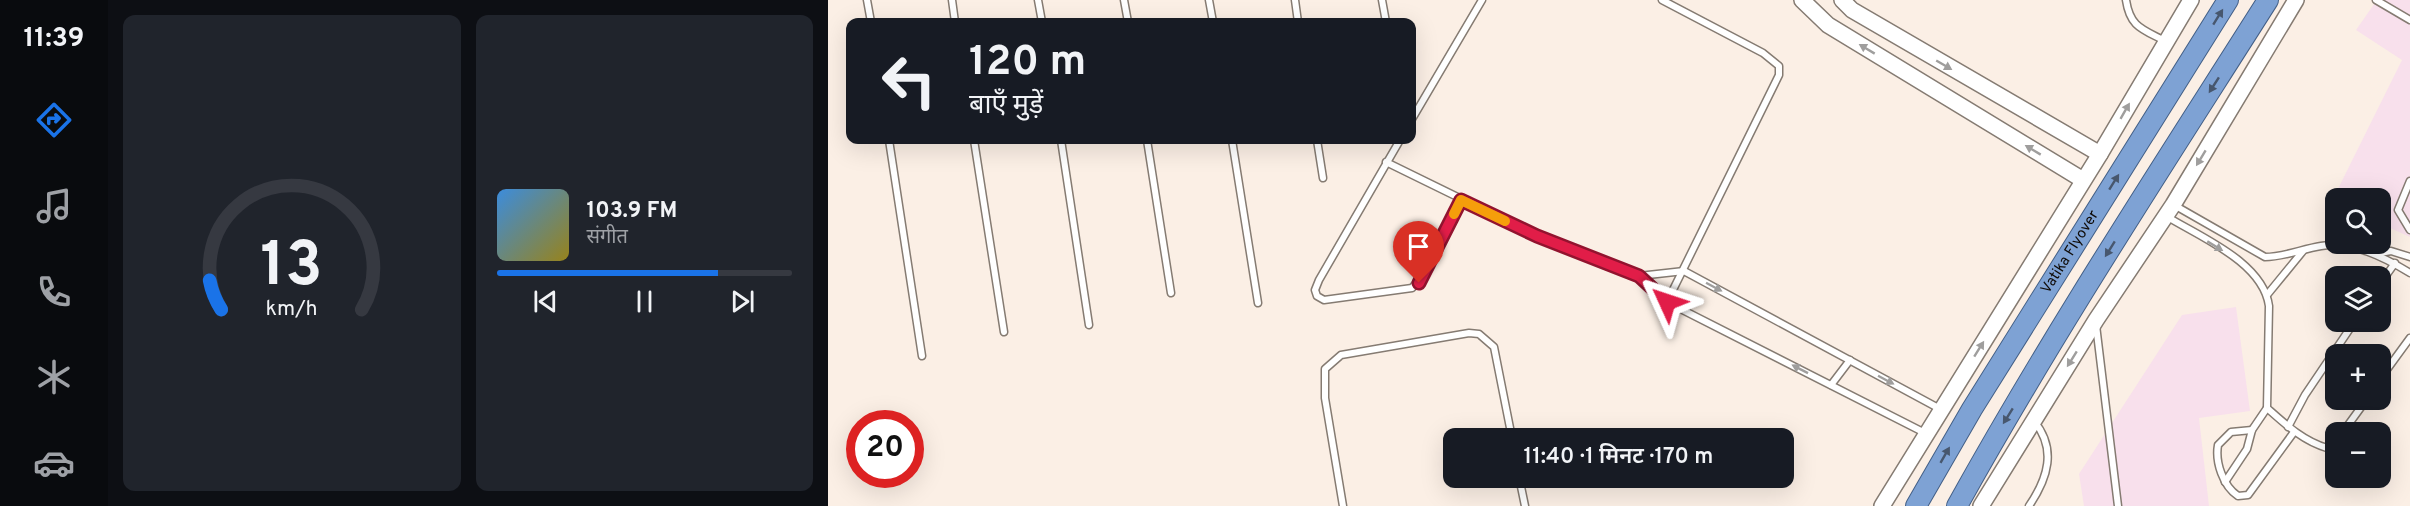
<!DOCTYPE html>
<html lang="hi">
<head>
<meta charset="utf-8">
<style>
  :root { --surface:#171b24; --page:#20242c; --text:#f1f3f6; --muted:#9ea1a6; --line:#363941; --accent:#1a73e8 }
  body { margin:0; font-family:Overpass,"Noto Sans Devanagari",sans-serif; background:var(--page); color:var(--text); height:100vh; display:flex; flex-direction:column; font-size:22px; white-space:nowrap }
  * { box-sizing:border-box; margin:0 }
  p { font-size:20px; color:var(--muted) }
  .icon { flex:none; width:33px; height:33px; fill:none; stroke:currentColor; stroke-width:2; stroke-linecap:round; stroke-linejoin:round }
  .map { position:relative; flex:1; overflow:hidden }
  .panel { display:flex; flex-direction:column; gap:15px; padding:15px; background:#0d0f14; width:720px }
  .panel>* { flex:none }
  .guide { position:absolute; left:18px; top:18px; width:570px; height:126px; border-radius:12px; box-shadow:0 6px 24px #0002; background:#171b24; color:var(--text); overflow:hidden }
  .tools { position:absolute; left:1497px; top:188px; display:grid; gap:12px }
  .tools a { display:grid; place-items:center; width:66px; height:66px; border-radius:12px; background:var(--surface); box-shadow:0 6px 24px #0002; font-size:30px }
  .speed { position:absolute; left:18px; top:410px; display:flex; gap:12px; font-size:30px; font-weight:700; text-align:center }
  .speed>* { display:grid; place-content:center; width:78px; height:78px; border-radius:50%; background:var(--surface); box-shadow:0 6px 24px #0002; line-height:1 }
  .speed .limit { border:9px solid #d22; background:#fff; color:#111 }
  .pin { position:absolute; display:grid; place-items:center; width:51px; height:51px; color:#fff; margin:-62px -26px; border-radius:50% 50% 50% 0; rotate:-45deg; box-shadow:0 0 6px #0007 }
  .pin .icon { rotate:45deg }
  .me { position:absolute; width:66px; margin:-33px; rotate:312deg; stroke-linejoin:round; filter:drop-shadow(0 0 4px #0008) }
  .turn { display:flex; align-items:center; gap:21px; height:126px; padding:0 24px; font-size:27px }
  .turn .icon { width:78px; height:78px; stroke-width:2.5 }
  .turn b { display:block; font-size:42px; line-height:51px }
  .panel .card { flex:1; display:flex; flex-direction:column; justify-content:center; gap:9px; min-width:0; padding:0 21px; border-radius:12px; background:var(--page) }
  .panel .dial { align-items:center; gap:0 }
  .dial svg { height:156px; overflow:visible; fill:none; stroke:var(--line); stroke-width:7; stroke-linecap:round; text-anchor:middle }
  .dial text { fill:var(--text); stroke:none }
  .song { display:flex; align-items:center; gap:18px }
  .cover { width:72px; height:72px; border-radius:9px; background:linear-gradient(135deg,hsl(210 70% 55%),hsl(50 70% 35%)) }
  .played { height:6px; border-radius:3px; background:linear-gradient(90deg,var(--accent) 75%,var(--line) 75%) }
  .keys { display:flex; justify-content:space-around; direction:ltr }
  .panel .tiles { flex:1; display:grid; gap:15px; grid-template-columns:repeat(2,1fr) }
  .trip { position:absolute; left:615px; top:428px; width:351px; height:60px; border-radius:12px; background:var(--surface); box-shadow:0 6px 24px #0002; font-weight:600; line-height:60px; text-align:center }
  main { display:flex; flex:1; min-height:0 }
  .menu { display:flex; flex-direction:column; width:108px; justify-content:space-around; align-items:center; background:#090b0e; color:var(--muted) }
  .menu .icon { width:42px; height:42px }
  .menu .active { color:var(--accent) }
  .menu b { font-size:27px; color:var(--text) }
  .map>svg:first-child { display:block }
  .commercial { fill:#f8e0ec }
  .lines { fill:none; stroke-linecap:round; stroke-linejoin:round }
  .service-casing { stroke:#857b72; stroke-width:9 }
  .tertiary-casing { stroke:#857b72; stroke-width:18 }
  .trunk-casing { stroke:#435f86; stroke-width:22 }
  .service { stroke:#fff; stroke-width:6 }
  .tertiary { stroke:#fff; stroke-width:15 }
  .trunk { stroke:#7ea2d4; stroke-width:20 }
  .oneway { fill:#47576e }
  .oneway2 { fill:#9f9e9d }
  .route-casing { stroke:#92132f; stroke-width:15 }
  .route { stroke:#e11d48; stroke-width:10 }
  .slow { stroke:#f59e0b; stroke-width:10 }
  .labels { text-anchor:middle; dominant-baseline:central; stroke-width:4.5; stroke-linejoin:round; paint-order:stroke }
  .street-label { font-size:15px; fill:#100c09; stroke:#fff }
</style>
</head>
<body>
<main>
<nav class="menu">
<b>11:39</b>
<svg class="icon active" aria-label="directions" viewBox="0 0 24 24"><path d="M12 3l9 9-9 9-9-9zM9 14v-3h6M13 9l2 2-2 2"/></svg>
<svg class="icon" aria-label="music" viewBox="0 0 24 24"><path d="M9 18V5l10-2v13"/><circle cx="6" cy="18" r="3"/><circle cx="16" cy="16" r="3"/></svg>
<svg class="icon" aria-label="phone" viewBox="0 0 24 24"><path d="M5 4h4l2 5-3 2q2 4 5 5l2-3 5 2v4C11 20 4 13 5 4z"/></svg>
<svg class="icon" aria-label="climate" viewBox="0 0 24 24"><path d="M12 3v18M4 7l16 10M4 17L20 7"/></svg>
<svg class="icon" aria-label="car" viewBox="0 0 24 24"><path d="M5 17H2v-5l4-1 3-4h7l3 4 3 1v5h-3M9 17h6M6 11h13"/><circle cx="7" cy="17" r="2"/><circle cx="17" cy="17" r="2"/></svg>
</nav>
<section class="panel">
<div class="tiles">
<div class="card dial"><svg viewBox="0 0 100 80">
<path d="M14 69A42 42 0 1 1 86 69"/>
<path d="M14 69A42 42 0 0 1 8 54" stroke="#1a73e8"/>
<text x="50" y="56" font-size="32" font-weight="700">13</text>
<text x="50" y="72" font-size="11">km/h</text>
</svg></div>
<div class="card">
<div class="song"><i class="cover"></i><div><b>103.9 FM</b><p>संगीत</p></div></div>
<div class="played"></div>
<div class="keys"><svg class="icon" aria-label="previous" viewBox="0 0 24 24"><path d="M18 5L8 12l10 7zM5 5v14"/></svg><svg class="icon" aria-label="pause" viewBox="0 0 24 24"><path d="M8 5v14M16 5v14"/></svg><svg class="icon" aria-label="next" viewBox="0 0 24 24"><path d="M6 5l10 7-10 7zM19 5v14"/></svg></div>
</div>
</div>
</section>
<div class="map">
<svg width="1582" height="506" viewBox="0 0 1582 506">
  <rect width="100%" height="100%" fill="#fbefe5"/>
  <g class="commercial">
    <path d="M 1549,0 L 1582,0 L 1582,237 L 1553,224 L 1552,198 L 1508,198 L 1507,203 L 1504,201 L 1574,60 L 1528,30 Z"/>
    <path d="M 1408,307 L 1422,411 L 1371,418 L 1381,506 L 1256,506 L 1251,474 L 1354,315 Z"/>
  </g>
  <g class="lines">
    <defs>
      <g id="service">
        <path d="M 39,0 L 43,22"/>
        <path d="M 124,0 L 127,22"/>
        <path d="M 210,0 L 214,22"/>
        <path d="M 296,0 L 300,22"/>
        <path d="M 381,0 L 385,22"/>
        <path d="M 467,0 L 470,22"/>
        <path d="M 554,0 L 558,22"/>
        <path d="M 834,0 L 935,53 L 951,66 L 951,75 L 839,302"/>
        <path d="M 1298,0 C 1302,27 1314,29 1337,41"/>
        <path d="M 1548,0 L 1582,20"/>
        <path d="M 584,119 L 654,0"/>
        <path d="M 61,140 L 94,356"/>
        <path d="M 146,140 L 176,332"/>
        <path d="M 233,140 L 261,325"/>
        <path d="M 319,140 L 343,293"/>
        <path d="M 404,140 L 430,303"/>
        <path d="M 489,140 L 495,178"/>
        <path d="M 572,140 L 491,280 L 487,290 L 489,296 L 496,300 L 584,288 L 595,275 L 633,200"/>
        <path d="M 558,162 L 709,236 L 811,276 L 839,302 L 1097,433"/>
        <path d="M 1582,181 L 1570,210 L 1582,230"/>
        <path d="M 1346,205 L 1437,257 C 1456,257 1474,249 1493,246 C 1524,241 1556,257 1582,273"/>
        <path d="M 1338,216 C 1372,237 1435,262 1441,306 L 1439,408 C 1457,424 1475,441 1499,448 L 1508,443"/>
        <path d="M 1547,254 L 1563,251 L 1582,257"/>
        <path d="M 811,276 L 856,271 L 1114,410"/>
        <path d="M 1552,284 L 1567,263"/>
        <path d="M 1439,295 L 1475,251"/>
        <path d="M 1268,325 L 1290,506"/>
        <path d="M 1552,379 L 1582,338"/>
        <path d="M 1003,385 L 1022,360"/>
        <path d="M 1460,427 L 1477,395 L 1527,321"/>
        <path d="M 1424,430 L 1403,432 L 1390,445 C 1387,462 1395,486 1410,496 L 1420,495 L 1466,432"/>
        <path d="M 1515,432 L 1539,399"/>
        <path d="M 691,477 L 697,506"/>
        <path d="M 1397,482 L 1419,449 L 1424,430 L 1439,408"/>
        <path d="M 515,506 L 497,398 L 497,369 L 513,355 L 641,333 L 651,334 L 666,347 L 684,438"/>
        <path d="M 1201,506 C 1220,478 1229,449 1206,421"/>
      </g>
      <g id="tertiary">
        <path d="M 974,0 L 1000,25 L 1255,180"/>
        <path d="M 1014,0 L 1024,10 L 1272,154"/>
        <path d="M 1054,506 L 1272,154 L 1363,0"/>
        <path d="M 1153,506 L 1268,320 L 1345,205 L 1468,0"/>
      </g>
      <g id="trunk">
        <path id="s1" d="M 1088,506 L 1144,409 L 1400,0"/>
        <path d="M 1129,506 C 1225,333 1334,167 1440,0"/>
      </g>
    </defs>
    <use href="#service" class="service-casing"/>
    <use href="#tertiary" class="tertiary-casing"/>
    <use href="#trunk" class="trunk-casing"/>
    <use href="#service" class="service"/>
    <use href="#tertiary" class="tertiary"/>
    <use href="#trunk" class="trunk"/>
  </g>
  <defs><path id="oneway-solid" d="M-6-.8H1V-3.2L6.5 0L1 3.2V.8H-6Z" transform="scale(1.5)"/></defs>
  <g class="oneway">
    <use href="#oneway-solid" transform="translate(1390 17) rotate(-58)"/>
    <use href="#oneway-solid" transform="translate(1386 85) rotate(123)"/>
    <use href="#oneway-solid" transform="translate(1286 182) rotate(-58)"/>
    <use href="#oneway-solid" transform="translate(1282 249) rotate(122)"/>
    <use href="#oneway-solid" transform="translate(1180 416) rotate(122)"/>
    <use href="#oneway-solid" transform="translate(1117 455) rotate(-60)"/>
  </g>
  <g class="oneway2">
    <use href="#oneway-solid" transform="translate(1039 49) rotate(-149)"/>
    <use href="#oneway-solid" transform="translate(1116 65) rotate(30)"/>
    <use href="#oneway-solid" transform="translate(1297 111) rotate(-60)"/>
    <use href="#oneway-solid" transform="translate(1205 150) rotate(-149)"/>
    <use href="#oneway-solid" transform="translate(1373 158) rotate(121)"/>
    <use href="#oneway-solid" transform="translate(1387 246) rotate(31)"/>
    <use href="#oneway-solid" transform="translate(886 287) rotate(28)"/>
    <use href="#oneway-solid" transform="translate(1151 349) rotate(-58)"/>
    <use href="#oneway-solid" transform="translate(1244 359) rotate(122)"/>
    <use href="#oneway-solid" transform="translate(972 369) rotate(-153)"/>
    <use href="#oneway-solid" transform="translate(1058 380) rotate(28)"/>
  </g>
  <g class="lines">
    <defs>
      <path id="route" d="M 591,283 L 633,200 L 709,236 L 811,276 L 839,302"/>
    </defs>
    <use href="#route" class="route-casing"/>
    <use href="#route" class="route"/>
    <path class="slow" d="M 626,214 L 633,200 L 677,221"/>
  </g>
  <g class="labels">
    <g class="street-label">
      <text stroke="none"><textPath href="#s1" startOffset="297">Vatika Flyover</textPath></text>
    </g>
  </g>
</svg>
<div class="tools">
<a><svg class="icon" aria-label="search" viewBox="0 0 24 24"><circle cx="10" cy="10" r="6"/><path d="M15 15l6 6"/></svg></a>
<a><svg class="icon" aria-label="layers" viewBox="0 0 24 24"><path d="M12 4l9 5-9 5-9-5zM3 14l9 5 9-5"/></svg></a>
<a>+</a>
<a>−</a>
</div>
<div class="speed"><div class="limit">20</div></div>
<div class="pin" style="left:591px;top:283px;background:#d93025"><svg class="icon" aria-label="arrive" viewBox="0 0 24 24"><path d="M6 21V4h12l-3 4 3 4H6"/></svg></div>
<svg class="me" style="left:839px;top:302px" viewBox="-20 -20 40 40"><path d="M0-17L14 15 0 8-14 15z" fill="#e11d48" stroke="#fff" stroke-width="4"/></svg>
<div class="trip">11:40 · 1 मिनट · 170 m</div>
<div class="guide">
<div class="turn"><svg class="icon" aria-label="left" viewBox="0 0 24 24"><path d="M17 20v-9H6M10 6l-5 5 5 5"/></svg><div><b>120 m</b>बाएँ मुड़ें</div></div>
</div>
</div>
</main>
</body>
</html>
